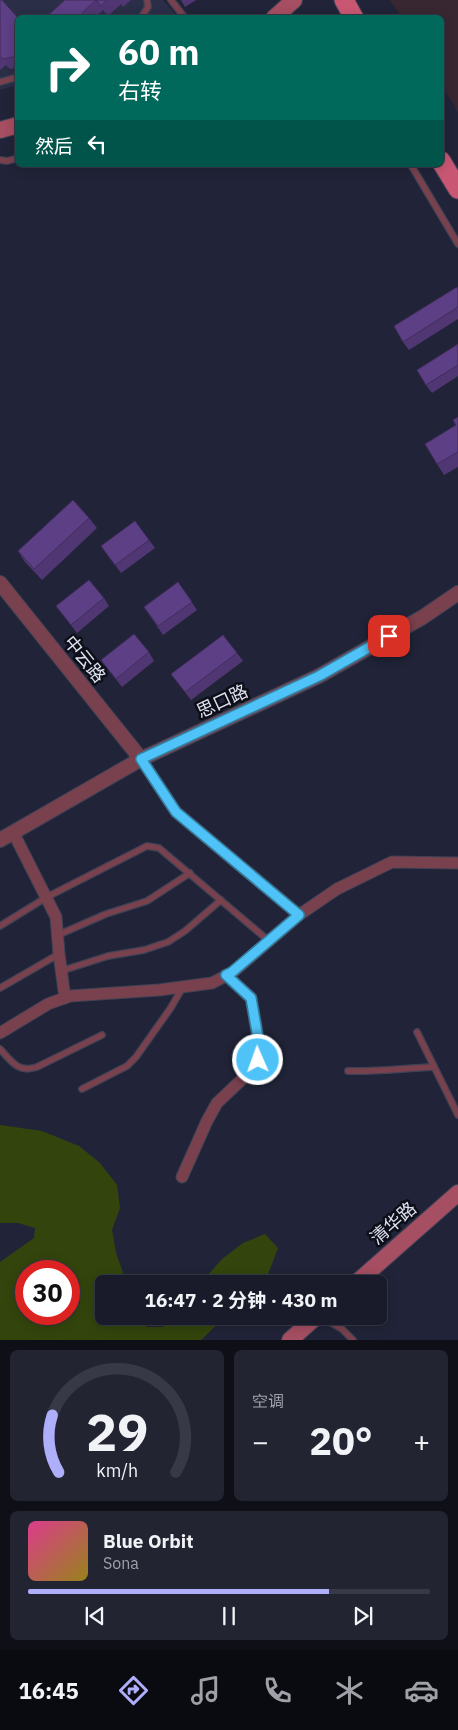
<!DOCTYPE html>
<html lang="zh">
<head>
<meta charset="utf-8">
<style>
  :root { --surface:#191b2a; --page:#222432; --text:#f1f3f6; --muted:#9fa1a8; --line:#373947; --accent:#aeaefb }
  body { margin:0; font-family:"IBM Plex Sans","Noto Sans SC",sans-serif; background:var(--page); color:var(--text); height:100vh; display:flex; flex-direction:column; font-size:19px; white-space:nowrap }
  * { box-sizing:border-box; margin:0 }
  p { font-size:16px; color:var(--muted) }
  .icon { flex:none; width:28px; height:28px; fill:none; stroke:currentColor; stroke-width:2; stroke-linecap:round; stroke-linejoin:round }
  .map { position:relative; height:1340px; overflow:hidden }
  .panel { display:flex; flex-direction:column; gap:10px; padding:10px; background:#0e0f17; flex:1 }
  .panel>* { flex:none }
  .guide { position:absolute; left:15px; top:15px; width:429px; height:152px; border-radius:8px; box-shadow:0 2px 12px #0003,0 0 0 1px var(--line); background:#00695c; color:#fff; overflow:hidden }
  .speed { position:absolute; left:15px; top:1260px; display:flex; gap:10px; font-size:25px; font-weight:700; text-align:center }
  .speed>* { display:grid; place-content:center; width:65px; height:65px; border-radius:50%; background:var(--surface); box-shadow:0 2px 12px #0003,0 0 0 1px var(--line); line-height:1 }
  .speed .limit { border:8px solid #d22; background:#fff; color:#111 }
  .pin { position:absolute; display:grid; place-items:center; width:42px; height:42px; color:#fff; margin:-21px; border-radius:10px; box-shadow:0 2px 8px #0006 }
  .me { position:absolute; width:55px; margin:-28px; rotate:358deg; stroke-linejoin:round; filter:drop-shadow(0 0 4px #0008) }
  .turn { display:flex; align-items:center; gap:18px; height:105px; padding:0 20px; font-size:22px }
  .turn .icon { width:65px; height:65px; stroke-width:2.5 }
  .turn b { display:block; font-size:35px; line-height:42px }
  .then { display:flex; align-items:center; height:48px; padding:0 20px; background:#0003; gap:10px; font-size:19px }
  .big { font-size:38px; font-weight:700; line-height:1.1 }
  .panel .widget { flex:1; display:flex; flex-direction:column; justify-content:center; gap:8px; min-width:0; padding:0 18px; border-radius:8px; background:var(--page) }
  .panel .dial { align-items:center; gap:0 }
  .dial svg { height:130px; overflow:visible; fill:none; stroke:var(--line); stroke-width:7; stroke-linecap:round; text-anchor:middle }
  .dial text { fill:var(--text); stroke:none }
  .song { display:flex; align-items:center; gap:15px }
  .cover { width:60px; height:60px; border-radius:8px; background:linear-gradient(135deg,hsl(330 70% 55%),hsl(50 70% 35%)) }
  .played { height:5px; border-radius:2px; background:linear-gradient(90deg,var(--accent) 75%,var(--line) 75%) }
  .keys { display:flex; justify-content:space-around; direction:ltr }
  .heat { display:flex; justify-content:space-between; align-items:center; font-size:28px; direction:ltr }
  .panel .tiles { flex:1; display:grid; gap:10px; grid-template-columns:1fr 1fr }
  .widget:last-child { grid-column:span 2 }
  .trip { position:absolute; left:95px; top:1275px; width:292px; height:50px; border-radius:8px; background:var(--surface); box-shadow:0 2px 12px #0003,0 0 0 1px var(--line); font-weight:700; line-height:50px; text-align:center }
  .tab-bar { display:flex; height:80px; justify-content:space-around; align-items:center; background:#0a0b11; color:var(--muted) }
  .tab-bar .icon { width:35px; height:35px }
  .tab-bar .current { color:var(--accent) }
  .tab-bar b { font-size:22px; color:var(--text) }
  .map>svg:first-child { display:block }
  .built { fill:#2a2e47 }
  .medical { fill:#382731 }
  .green { fill:#33450d; fill-rule:evenodd }
  .lines { fill:none; stroke-linecap:round; stroke-linejoin:round }
  .service-casing { stroke:#3f4255; stroke-width:8 }
  .minor-casing { stroke:#3f4255; stroke-width:13 }
  .tertiary-casing { stroke:#3f4255; stroke-width:16 }
  .secondary-casing { stroke:#3f4255; stroke-width:18 }
  .primary-casing { stroke:#3f4255; stroke-width:21 }
  .service { stroke:#79414d; stroke-width:5.5 }
  .minor { stroke:#79414d; stroke-width:11 }
  .tertiary { stroke:#79414d; stroke-width:14 }
  .secondary { stroke:#a64e62; stroke-width:16 }
  .primary { stroke:#c95773; stroke-width:19 }
  .wall { fill:#503672 }
  .building { fill:#5d3f85; stroke:#412c5d }
  .route-casing { stroke:#337fa1; stroke-width:12 }
  .route { stroke:#4fc3f7; stroke-width:9 }
  .labels { text-anchor:middle; dominant-baseline:central; stroke-width:5; stroke-linejoin:round; paint-order:stroke }
  .street-label { font-size:18px; fill:#dee1ef; stroke:#0d0e17 }
</style>
</head>
<body>
<div class="map">
<svg width="458" height="1340" viewBox="0 0 458 1340">
  <rect width="100%" height="100%" fill="#212438"/>
  <path class="built" d="M 0,0 L 163,0 L 178,17 L 18,18 L 17,85 L 0,90 Z"/>
  <path class="medical" d="M 390,0 L 458,0 L 458,112 L 441,84 L 441,18 L 401,17 Z"/>
  <g class="green">
    <path d="M 0,1125 L 42,1131 L 79,1146 L 100,1163 L 117,1185 L 120,1208 L 112,1230 L 116,1253 L 127,1284 L 104,1284 L 104,1316 L 138,1316 L 147,1327 L 163,1327 L 175,1316 L 226,1316 L 201,1340 L 0,1340 L 0,1262 L 34,1238 L 35,1228 L 18,1223 L 0,1223 ZM 26,1271 L 69,1271 L 69,1314 L 26,1314 Z"/>
    <path d="M 265,1234 L 278,1248 L 267,1277 L 260,1284 L 200,1284 L 222,1259 L 243,1243 Z"/>
  </g>
  <g class="lines">
    <defs>
      <g id="service">
        <path d="M 171,0 L 185,18"/>
        <path d="M 141,18 L 148,7 L 147,0"/>
        <path d="M 0,82 L 18,77"/>
        <path d="M 0,160 L 7,161 L 18,158"/>
        <path d="M 411,165 L 458,244"/>
        <path d="M 0,926 L 47,897 L 147,846 L 159,848 L 269,941"/>
        <path d="M 58,935 L 106,914 L 147,901 L 190,873"/>
        <path d="M 61,971 L 108,956 L 144,950 L 168,942 L 185,931 L 221,900"/>
        <path d="M 0,988 L 59,954"/>
        <path d="M 417,1032 L 458,1115"/>
        <path d="M 0,1049 C 12,1062 18,1073 37,1067 L 102,1035"/>
        <path d="M 348,1071 C 377,1072 405,1068 434,1067"/>
        <path d="M 82,1089 L 127,1066 L 136,1057 L 170,1009 L 183,987"/>
        <path d="M 320,1316 L 342,1329 L 353,1340"/>
      </g>
      <g id="minor">
        <path d="M 141,759 L 176,812 L 299,915 L 337,889 L 392,862 L 458,863"/>
        <path d="M 13,832 L 56,917 L 59,954 L 65,998"/>
        <path d="M 0,1033 L 48,1004 L 70,996 L 159,990 L 212,983 L 233,972 L 299,915"/>
        <path d="M 182,1177 L 207,1121 L 217,1103 L 253,1069 L 258,1060 L 260,1049 L 251,998 L 226,975"/>
      </g>
      <g id="tertiary">
        <path d="M 0,583 L 141,759"/>
        <path d="M 0,840 L 141,759 L 319,676 L 423,617 L 458,593"/>
      </g>
      <g id="secondary">
        <path d="M 274,18 L 294,0"/>
        <path d="M 0,130 L 18,125"/>
        <path d="M 355,1284 L 458,1193"/>
        <path d="M 290,1340 L 317,1316"/>
      </g>
      <g id="primary">
        <path d="M 344,0 L 354,18"/>
        <path d="M 441,161 L 458,189"/>
      </g>
    </defs>
    <use href="#service" class="service-casing"/>
    <use href="#minor" class="minor-casing"/>
    <use href="#tertiary" class="tertiary-casing"/>
    <use href="#secondary" class="secondary-casing"/>
    <use href="#primary" class="primary-casing"/>
    <use href="#service" class="service"/>
    <use href="#minor" class="minor"/>
    <use href="#tertiary" class="tertiary"/>
    <use href="#secondary" class="secondary"/>
    <use href="#primary" class="primary"/>
  </g>
  <g class="wall">
    <path d="M 0,0 L 18,18 L 18,67 L 10,69 L 6,65 L 0,70 Z"/>
    <path d="M 65,0 L 131,0 L 123,7 L 121,4 L 108,16 L 103,10 L 95,18 L 45,18 Z"/>
    <path d="M 181,0 L 196,0 L 185,7 Z"/>
    <path d="M 458,289 L 458,319 L 409,350 L 403,342 Z"/>
    <path d="M 458,344 L 458,376 L 432,393 L 426,385 Z"/>
    <path d="M 458,417 L 458,467 L 444,475 L 437,464 L 456,425 Z"/>
    <path d="M 89,518 L 97,528 L 42,580 L 25,562 L 18,551 Z"/>
    <path d="M 135,521 L 155,548 L 121,573 L 101,546 Z"/>
    <path d="M 178,582 L 197,610 L 163,635 L 144,607 Z"/>
    <path d="M 104,598 L 109,606 L 77,633 L 56,606 Z"/>
    <path d="M 149,652 L 154,661 L 122,687 L 101,660 Z"/>
    <path d="M 237,653 L 243,661 L 191,700 L 171,674 Z"/>
  </g>
  <g class="building">
    <path d="M 0,0 L 2,0 L 18,18 L 18,56 L 3,59 L 0,56 Z"/>
    <path d="M 65,0 L 107,0 L 101,6 L 96,0 L 82,13 L 87,18 L 45,18 Z"/>
    <path d="M 457,287 L 458,289 L 458,307 L 403,342 L 394,326 Z"/>
    <path d="M 458,344 L 458,365 L 426,385 L 417,370 Z"/>
    <path d="M 458,417 L 458,452 L 437,464 L 425,444 L 456,425 L 453,420 Z"/>
    <path d="M 73,500 L 89,518 L 34,569 L 18,551 Z"/>
    <path d="M 135,521 L 149,540 L 115,565 L 101,546 Z"/>
    <path d="M 89,580 L 104,598 L 71,625 L 56,606 Z"/>
    <path d="M 178,582 L 192,602 L 158,626 L 144,607 Z"/>
    <path d="M 134,634 L 149,652 L 116,679 L 101,660 Z"/>
    <path d="M 223,635 L 237,653 L 185,692 L 171,674 Z"/>
  </g>
  <g class="lines">
    <defs>
      <path id="route" d="M 258,1060 L 260,1049 L 251,998 L 226,975 L 232,972 L 299,915 L 176,812 L 141,759 L 319,676 L 389,636"/>
    </defs>
    <use href="#route" class="route-casing"/>
    <use href="#route" class="route"/>
  </g>
  <g class="labels">
    <g class="street-label">
      <text transform="translate(85 659) rotate(51)">中云路</text>
      <text transform="translate(222 701) rotate(-25)">思口路</text>
      <text transform="translate(393 1223) rotate(-41)">清华路</text>
    </g>
  </g>
</svg>
<div class="speed"><div class="limit">30</div></div>
<div class="pin" style="left:389px;top:636px;background:#d93025"><svg class="icon" aria-label="arrive" viewBox="0 0 24 24"><path d="M6 21V4h12l-3 4 3 4H6"/></svg></div>
<svg class="me" style="left:258px;top:1060px" viewBox="-20 -20 40 40"><circle r="17" fill="#4fc3f7" stroke="#fff" stroke-width="3"/><path d="M0-11L8 9 0 5-8 9z" fill="#fff"/></svg>
<div class="trip">16:47 · 2 分钟 · 430 m</div>
<div class="guide">
<div class="turn"><svg class="icon" aria-label="right" viewBox="0 0 24 24"><path d="M7 20v-9h11M14 6l5 5-5 5"/></svg><div><b>60 m</b>右转</div></div>
<div class="then">然后<svg class="icon" aria-label="left" viewBox="0 0 24 24"><path d="M17 20v-9H6M10 6l-5 5 5 5"/></svg></div>
</div>
</div>
<section class="panel">
<div class="tiles">
<div class="widget dial"><svg viewBox="0 0 100 80">
<path d="M14 69A42 42 0 1 1 86 69"/>
<path d="M14 69A42 42 0 0 1 10 34" stroke="#aeaefb"/>
<text x="50" y="56" font-size="32" font-weight="700">29</text>
<text x="50" y="72" font-size="11">km/h</text>
</svg></div>
<div class="widget"><p>空调</p>
<div class="heat"><a>−</a><b class="big">20°</b><a>+</a></div>
</div>
<div class="widget">
<div class="song"><i class="cover"></i><div><b>Blue Orbit</b><p>Sona</p></div></div>
<div class="played"></div>
<div class="keys"><svg class="icon" aria-label="previous" viewBox="0 0 24 24"><path d="M18 5L8 12l10 7zM5 5v14"/></svg><svg class="icon" aria-label="pause" viewBox="0 0 24 24"><path d="M8 5v14M16 5v14"/></svg><svg class="icon" aria-label="next" viewBox="0 0 24 24"><path d="M6 5l10 7-10 7zM19 5v14"/></svg></div>
</div>
</div>
</section>
<nav class="tab-bar">
<b>16:45</b>
<svg class="icon current" aria-label="directions" viewBox="0 0 24 24"><path d="M12 3l9 9-9 9-9-9zM9 14v-3h6M13 9l2 2-2 2"/></svg>
<svg class="icon" aria-label="music" viewBox="0 0 24 24"><path d="M9 18V5l10-2v13"/><circle cx="6" cy="18" r="3"/><circle cx="16" cy="16" r="3"/></svg>
<svg class="icon" aria-label="phone" viewBox="0 0 24 24"><path d="M5 4h4l2 5-3 2q2 4 5 5l2-3 5 2v4C11 20 4 13 5 4z"/></svg>
<svg class="icon" aria-label="climate" viewBox="0 0 24 24"><path d="M12 3v18M4 7l16 10M4 17L20 7"/></svg>
<svg class="icon" aria-label="car" viewBox="0 0 24 24"><path d="M5 17H2v-5l4-1 3-4h7l3 4 3 1v5h-3M9 17h6M6 11h13"/><circle cx="7" cy="17" r="2"/><circle cx="17" cy="17" r="2"/></svg>
</nav>
</body>
</html>
